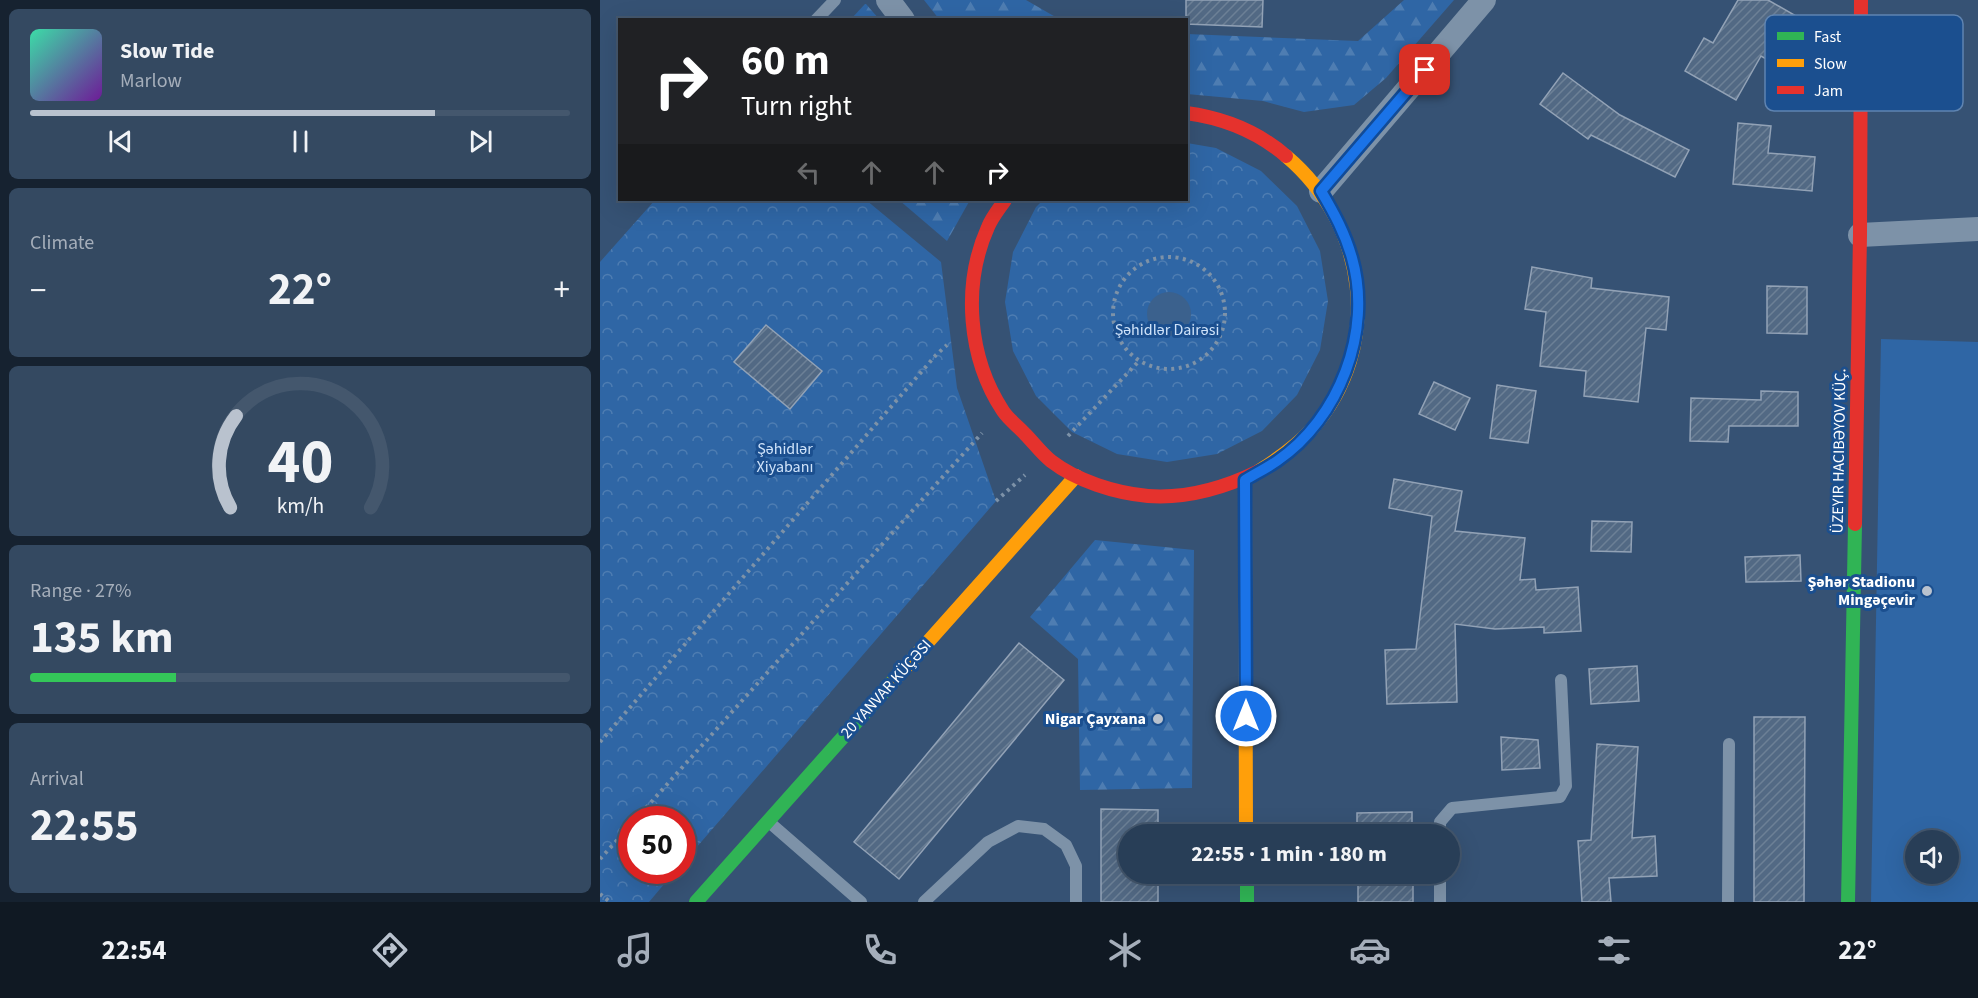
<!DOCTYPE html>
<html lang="en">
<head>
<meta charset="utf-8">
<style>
  :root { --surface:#283e57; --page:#344961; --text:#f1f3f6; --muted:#a5aeba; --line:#44576d; --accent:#b9c2ce }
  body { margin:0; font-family:"Source Sans 3",sans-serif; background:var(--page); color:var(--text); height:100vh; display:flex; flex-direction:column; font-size:22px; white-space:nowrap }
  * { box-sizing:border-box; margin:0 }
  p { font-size:20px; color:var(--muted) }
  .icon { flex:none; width:33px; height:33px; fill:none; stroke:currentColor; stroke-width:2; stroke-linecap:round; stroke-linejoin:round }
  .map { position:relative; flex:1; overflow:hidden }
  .drawer { display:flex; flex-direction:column; gap:9px; padding:9px; background:#162230; width:600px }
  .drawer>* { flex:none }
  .guide { position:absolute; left:18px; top:18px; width:570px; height:183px; border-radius:0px; box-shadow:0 6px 24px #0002,0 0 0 2px var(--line); background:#202124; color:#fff; overflow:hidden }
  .buttons { position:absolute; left:1305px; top:830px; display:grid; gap:12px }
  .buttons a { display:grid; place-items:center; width:54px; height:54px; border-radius:50%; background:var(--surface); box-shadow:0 6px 24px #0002,0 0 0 2px var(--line); font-size:30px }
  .speed { position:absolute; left:18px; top:806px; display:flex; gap:12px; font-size:30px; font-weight:700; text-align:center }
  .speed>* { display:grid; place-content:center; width:78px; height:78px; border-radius:50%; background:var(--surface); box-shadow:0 6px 24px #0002,0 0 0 2px var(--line); line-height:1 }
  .speed .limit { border:9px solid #d22; background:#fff; color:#111 }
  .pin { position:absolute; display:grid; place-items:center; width:51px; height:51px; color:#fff; margin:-26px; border-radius:12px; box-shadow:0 3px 9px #0006 }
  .me { position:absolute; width:66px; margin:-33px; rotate:0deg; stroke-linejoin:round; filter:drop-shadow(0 0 4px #0008) }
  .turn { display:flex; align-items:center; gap:21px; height:126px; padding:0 24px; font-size:27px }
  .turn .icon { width:78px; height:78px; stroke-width:2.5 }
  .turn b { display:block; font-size:42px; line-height:51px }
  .lanes { display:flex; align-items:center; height:57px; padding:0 24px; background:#0003; justify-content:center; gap:30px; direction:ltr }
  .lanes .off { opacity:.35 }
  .big { font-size:45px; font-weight:700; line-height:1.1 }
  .drawer .tile { flex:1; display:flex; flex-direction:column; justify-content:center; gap:9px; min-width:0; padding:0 21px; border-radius:9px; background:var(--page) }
  .drawer .dial { align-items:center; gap:0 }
  .dial svg { height:156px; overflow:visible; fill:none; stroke:var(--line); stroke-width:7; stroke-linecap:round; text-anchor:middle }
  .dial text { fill:var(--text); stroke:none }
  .song { display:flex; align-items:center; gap:18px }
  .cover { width:72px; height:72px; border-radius:9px; background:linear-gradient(135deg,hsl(160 70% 55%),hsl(280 70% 35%)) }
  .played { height:6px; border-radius:3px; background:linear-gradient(90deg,var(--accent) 75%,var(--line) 75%) }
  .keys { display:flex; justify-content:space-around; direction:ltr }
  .heat { display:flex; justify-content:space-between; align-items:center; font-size:33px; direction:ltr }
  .charge { height:9px; border-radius:4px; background:linear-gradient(90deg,#34c759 27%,var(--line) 0) }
  .trip { position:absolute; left:518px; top:824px; width:342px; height:60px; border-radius:30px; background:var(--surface); box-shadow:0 6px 24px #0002,0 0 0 2px var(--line); font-weight:700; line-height:60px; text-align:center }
  .tab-bar { display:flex; height:96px; justify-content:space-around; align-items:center; background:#101923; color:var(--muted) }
  .tab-bar .icon { width:42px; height:42px }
  .tab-bar .on { color:var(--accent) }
  .tab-bar b { font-size:27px; color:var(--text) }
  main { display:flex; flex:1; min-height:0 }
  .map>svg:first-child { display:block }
  .forest { fill:url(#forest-firs) }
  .park { fill:url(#park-crowns) }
  .pitch { fill:#2f66a5; fill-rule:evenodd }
  .water { fill:#3b618d }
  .building { fill:url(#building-hatch); stroke:#92a2b6; stroke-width:1.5 }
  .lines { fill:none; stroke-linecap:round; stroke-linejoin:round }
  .path { stroke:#7d92a8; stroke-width:4; stroke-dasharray:3 4.5; stroke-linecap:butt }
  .lane { stroke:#7d92a8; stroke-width:12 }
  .street { stroke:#7d92a8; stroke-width:24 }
  .fast { stroke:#30b455; stroke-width:14 }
  .slow { stroke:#ff9f0a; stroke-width:14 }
  .jam { stroke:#e5322d; stroke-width:14 }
  .route-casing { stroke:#114b97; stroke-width:15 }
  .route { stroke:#1a73e8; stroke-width:10 }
  .poi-dot { fill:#b9c2ce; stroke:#1b4f8f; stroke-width:2 }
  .labels { text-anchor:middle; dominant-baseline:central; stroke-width:6; stroke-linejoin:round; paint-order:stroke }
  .park-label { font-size:16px; fill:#cfe3fa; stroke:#1b4f8f }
  .street-label { font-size:16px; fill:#fff; stroke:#1b4f8f }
  .poi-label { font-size:16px; font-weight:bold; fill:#fff; stroke:#1b4f8f; text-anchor:end }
  .key { fill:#1b4f8f; stroke:#5f84b1; stroke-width:1.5 }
  .key-label { font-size:16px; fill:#fff }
</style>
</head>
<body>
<main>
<section class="drawer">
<div class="tile">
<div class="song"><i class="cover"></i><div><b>Slow Tide</b><p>Marlow</p></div></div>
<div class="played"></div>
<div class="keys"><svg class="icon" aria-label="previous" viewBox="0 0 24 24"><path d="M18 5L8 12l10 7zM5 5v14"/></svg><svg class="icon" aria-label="pause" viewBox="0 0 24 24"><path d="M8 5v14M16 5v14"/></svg><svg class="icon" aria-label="next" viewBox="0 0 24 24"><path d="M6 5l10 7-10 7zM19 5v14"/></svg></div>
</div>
<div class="tile"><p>Climate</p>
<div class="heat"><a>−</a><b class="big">22°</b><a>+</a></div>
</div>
<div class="tile dial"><svg viewBox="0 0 100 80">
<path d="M14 69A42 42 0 1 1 86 69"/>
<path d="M14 69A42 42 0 0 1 17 22" stroke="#b9c2ce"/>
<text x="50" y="56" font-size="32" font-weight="700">40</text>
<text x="50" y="72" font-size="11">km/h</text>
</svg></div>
<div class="tile"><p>Range · 27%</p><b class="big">135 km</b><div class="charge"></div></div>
<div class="tile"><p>Arrival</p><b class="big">22:55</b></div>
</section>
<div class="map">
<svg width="1378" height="902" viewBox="0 0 1378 902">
  <defs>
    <pattern id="forest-firs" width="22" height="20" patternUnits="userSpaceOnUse" patternTransform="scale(1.5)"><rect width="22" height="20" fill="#2f66a5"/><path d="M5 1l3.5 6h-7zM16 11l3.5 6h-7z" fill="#4e7db2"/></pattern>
    <pattern id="park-crowns" width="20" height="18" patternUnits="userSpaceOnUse" patternTransform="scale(1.5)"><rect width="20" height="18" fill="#2f66a5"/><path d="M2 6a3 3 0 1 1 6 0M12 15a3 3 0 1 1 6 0" fill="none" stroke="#4e7db2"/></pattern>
    <pattern id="building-hatch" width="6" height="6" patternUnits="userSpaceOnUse" patternTransform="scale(1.5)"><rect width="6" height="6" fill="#526984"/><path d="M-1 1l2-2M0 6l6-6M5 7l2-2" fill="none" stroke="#6c8096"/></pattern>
  </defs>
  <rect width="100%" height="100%" fill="#365274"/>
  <g class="forest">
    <path d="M 324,0 L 426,0 L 459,19 L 339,19 Z"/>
    <path d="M 804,0 L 854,0 L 786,78 L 754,105 L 704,112 L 663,101 L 587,94 L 587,34 L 758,41 Z"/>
    <path d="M 266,4 L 279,19 L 251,19 L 265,4 Z"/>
    <path d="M 299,200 L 370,200 L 347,241 Z"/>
    <path d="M 495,540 L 594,550 L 592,788 L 480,790 L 478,659 L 430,617 Z"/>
  </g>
  <g class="park">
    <path d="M 587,143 L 616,148 L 661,171 L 697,206 L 720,251 L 728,301 L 720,350 L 697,395 L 662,431 L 617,454 L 567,462 L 517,454 L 472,432 L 436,396 L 413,351 L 405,302 L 413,252 L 436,207 L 443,200 L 586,200 Z"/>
    <path d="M 55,200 L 266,200 L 341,262 L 357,388 L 396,501 L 83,863 L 82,819 L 32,819 L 32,870 L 76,870 L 49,902 L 0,902 L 0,262 Z"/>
  </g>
  <path class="pitch" d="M 1281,339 L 1378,342 L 1378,902 L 1271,902 ZM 1316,840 L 1348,840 L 1348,873 L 1316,873 Z"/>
  <circle class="water" cx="569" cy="314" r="22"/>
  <g class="building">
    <path d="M 586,0 L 663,0 L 662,27 L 586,24 Z"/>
    <path d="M 1138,0 L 1168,0 L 1203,20 L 1177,65 L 1161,56 L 1136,100 L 1085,71 L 1104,38 L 1113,43 Z"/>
    <path d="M 963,73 L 1020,115 L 1089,150 L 1075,177 L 991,135 L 988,139 L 940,104 Z"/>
    <path d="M 1138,123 L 1171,126 L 1168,153 L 1215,157 L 1212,191 L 1133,184 Z"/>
    <path d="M 932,267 L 992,278 L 991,288 L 1069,297 L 1066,330 L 1046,328 L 1038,402 L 984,396 L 986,371 L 940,366 L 946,312 L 925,309 Z"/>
    <path d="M 1167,286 L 1207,287 L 1207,334 L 1167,333 Z"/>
    <path d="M 166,325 L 222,371 L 190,409 L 134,362 Z"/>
    <path d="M 834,382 L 870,398 L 855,430 L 819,414 Z"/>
    <path d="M 897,385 L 936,391 L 928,443 L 890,438 Z"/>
    <path d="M 1161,391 L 1198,392 L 1198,426 L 1129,426 L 1128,442 L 1090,441 L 1091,398 L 1161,400 Z"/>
    <path d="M 794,479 L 862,491 L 855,531 L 925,538 L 920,580 L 935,579 L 936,590 L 978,587 L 981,631 L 944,633 L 944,627 L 895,629 L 855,624 L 857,702 L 787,704 L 785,650 L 816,649 L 832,516 L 789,508 Z"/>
    <path d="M 992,521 L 1032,522 L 1031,552 L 991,551 Z"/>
    <path d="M 1200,555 L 1201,581 L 1146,582 L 1145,557 Z"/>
    <path d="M 419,643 L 464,680 L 299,879 L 254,842 Z"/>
    <path d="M 1037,666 L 1039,701 L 991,704 L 989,669 Z"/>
    <path d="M 1154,717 L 1205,717 L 1204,902 L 1154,902 Z"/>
    <path d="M 901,737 L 938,740 L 940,768 L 902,770 Z"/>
    <path d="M 997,744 L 1038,747 L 1032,838 L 1055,836 L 1057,876 L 1009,878 L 1011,902 L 982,902 L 978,841 L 991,840 Z"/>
    <path d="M 501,809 L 558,810 L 558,834 L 528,834 L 528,873 L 558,873 L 558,902 L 501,902 Z"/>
    <path d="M 812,812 L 812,834 L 757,834 L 757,813 Z"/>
    <rect x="758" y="873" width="55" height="29"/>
  </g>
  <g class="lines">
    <g class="path">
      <circle cx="569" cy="313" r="56"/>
      <path d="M 468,436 L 539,361"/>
      <path d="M 396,501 L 425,475"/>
      <path d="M 0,742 L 336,355 L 347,345"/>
      <path d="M 36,819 L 382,433"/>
      <path d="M 0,859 L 32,824"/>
      <path d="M 0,894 L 10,902"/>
    </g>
    <g class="lane">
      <path d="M 216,20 L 235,0"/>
      <path d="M 169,822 L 261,902"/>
      <path d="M 840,834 L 840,822 L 852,808 L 960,797 L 966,786 L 961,680"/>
      <path d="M 324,902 L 388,842 L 418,826 L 444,829 L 466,845 L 476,866 L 476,902"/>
      <path d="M 840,902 L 840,873"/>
      <path d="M 1128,902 L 1129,744"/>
    </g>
    <g class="street">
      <path d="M 288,0 L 303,20"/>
      <path d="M 721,191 L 884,0"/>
      <path d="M 1260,235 L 1378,229"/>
    </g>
    <g class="fast">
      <path d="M 647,873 L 647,902"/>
      <path d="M 96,902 L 294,680"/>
      <path d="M 1248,902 L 1255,524"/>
    </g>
    <g class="slow">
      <path d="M 659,471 C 678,459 697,446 712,429 C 784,347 768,225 686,156"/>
      <path d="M 645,480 L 646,834"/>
      <path d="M 294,680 L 476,476"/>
    </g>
    <g class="jam">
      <path d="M 586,113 C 624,118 657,131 686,156"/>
      <path d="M 405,200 C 399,209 392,217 388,227 C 362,285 368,358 403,411 C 409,420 418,426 425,434 C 434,443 441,453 451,461 C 477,481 515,493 548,496 C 588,499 624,488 659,471"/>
      <path d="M 1255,524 L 1260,235 L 1261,0"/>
    </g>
  </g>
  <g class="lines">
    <defs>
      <path id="route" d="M 646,716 L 645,480 C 655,474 667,468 677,461 C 739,419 773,331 752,258 C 745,233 734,213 721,191 L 825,70"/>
    </defs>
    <use href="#route" class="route-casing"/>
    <use href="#route" class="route"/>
  </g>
  <g class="poi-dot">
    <circle cx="1327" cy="591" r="6"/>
    <circle cx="558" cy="719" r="6"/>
  </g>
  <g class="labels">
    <g class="park-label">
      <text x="567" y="330">Şəhidlər Dairəsi</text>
      <text x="185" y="449">Şəhidlər<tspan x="185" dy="18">Xiyabanı</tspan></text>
    </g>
    <g class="street-label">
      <text transform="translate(1239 451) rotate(-89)">ÜZEYIR HACIBƏYOV KÜÇ.</text>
      <text transform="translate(286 689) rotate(-48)">20 YANVAR KÜÇƏSI</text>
    </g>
    <g class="poi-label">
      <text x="1315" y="582">Şəhər Stadionu<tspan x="1315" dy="18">Mingəçevir</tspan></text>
      <text x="546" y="719">Nigar Çayxana</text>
    </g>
  </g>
  <rect x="1165" y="15" width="198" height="96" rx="9" class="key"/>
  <rect x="1177" y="32" width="27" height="8" fill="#30b455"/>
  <rect x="1177" y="59" width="27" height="8" fill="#ff9f0a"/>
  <rect x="1177" y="86" width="27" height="8" fill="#e5322d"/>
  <g class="key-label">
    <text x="1214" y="42">Fast</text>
    <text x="1214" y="69">Slow</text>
    <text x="1214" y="96">Jam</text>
  </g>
</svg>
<div class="buttons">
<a><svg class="icon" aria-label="sound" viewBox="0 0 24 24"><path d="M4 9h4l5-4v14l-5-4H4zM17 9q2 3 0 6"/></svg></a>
</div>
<div class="speed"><div class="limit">50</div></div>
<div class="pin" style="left:825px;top:70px;background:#d93025"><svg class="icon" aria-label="arrive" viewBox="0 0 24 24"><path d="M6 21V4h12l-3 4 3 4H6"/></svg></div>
<svg class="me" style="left:646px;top:716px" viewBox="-20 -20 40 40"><circle r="17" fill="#1a73e8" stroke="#fff" stroke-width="3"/><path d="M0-11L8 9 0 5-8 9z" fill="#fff"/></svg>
<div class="trip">22:55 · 1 min · 180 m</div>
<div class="guide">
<div class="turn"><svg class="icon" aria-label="right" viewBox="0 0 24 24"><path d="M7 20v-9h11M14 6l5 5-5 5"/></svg><div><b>60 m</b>Turn right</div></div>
<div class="lanes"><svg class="icon off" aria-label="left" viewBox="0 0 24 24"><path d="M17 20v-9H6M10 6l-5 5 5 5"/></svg><svg class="icon off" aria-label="ahead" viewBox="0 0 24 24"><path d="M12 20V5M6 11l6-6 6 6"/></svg><svg class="icon off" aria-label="ahead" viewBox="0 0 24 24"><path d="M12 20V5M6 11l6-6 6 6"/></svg><svg class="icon" aria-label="right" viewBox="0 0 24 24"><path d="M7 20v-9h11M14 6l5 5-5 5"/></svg></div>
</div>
</div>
</main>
<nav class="tab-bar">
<b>22:54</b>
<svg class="icon on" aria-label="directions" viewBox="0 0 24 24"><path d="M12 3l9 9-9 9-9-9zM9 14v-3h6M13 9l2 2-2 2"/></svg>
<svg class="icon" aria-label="music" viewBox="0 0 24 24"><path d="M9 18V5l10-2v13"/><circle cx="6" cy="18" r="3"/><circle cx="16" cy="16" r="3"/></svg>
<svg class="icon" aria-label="phone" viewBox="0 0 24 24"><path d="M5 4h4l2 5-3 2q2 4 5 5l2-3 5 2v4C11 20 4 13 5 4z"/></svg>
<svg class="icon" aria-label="climate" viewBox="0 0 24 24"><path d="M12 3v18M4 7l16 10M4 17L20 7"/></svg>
<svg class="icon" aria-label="car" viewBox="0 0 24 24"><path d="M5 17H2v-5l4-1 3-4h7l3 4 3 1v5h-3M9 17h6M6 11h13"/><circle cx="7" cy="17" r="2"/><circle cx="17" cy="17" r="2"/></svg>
<svg class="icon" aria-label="filters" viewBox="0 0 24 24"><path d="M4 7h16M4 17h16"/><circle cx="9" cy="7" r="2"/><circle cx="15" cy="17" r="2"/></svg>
<b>22°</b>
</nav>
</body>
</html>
